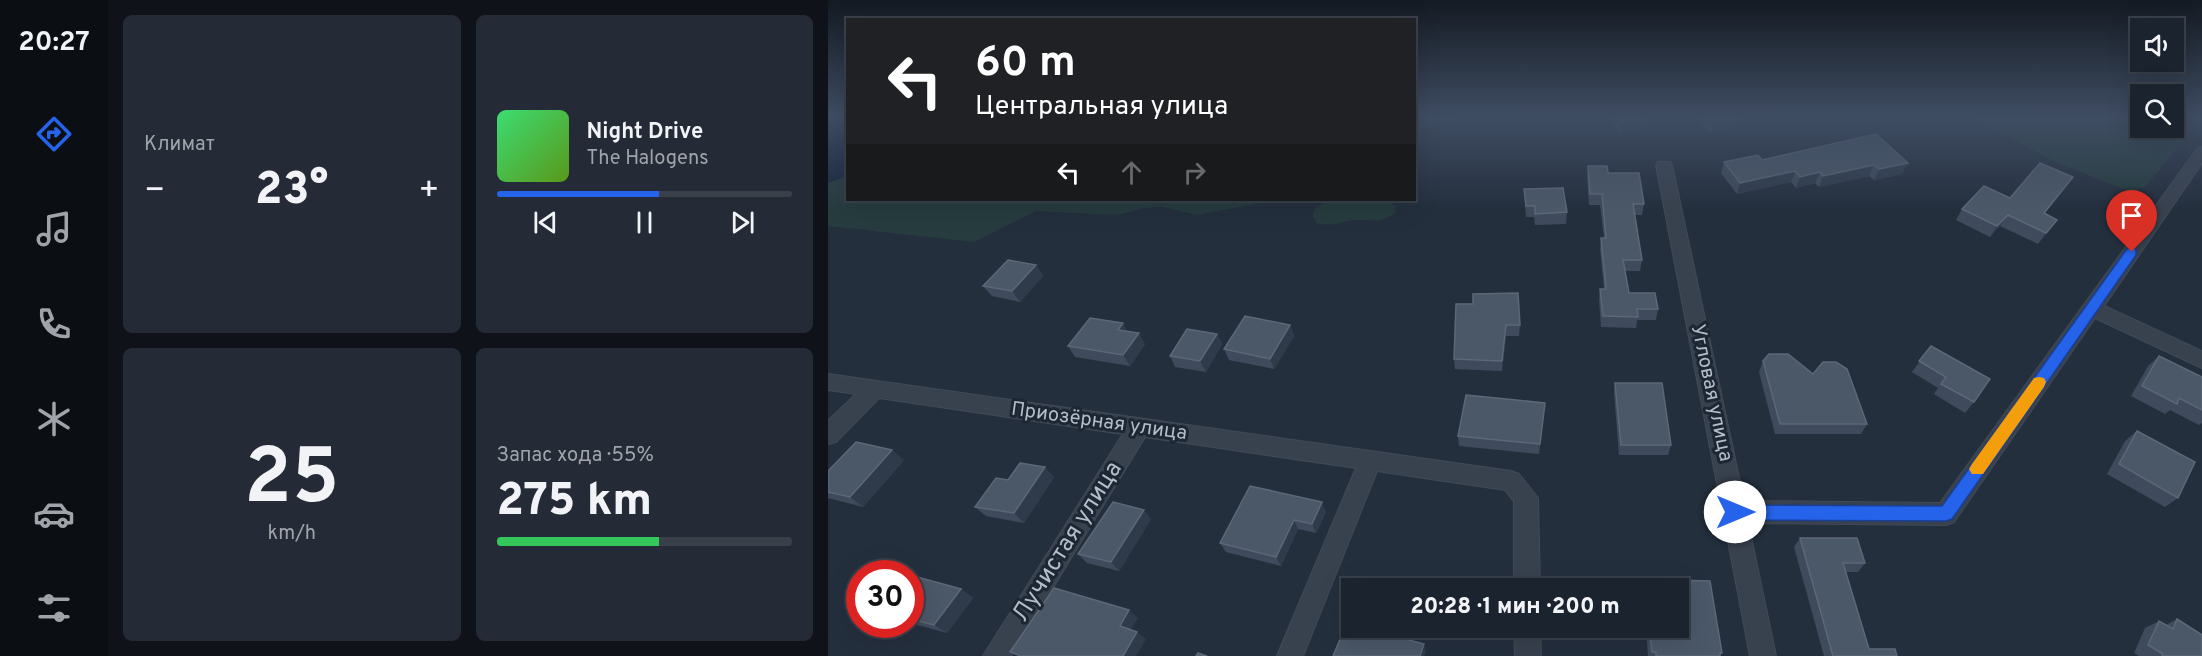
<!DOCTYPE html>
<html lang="ru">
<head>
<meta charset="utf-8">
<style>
  :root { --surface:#1b232e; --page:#242b36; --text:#f1f3f6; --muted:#a0a4aa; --line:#39404a; --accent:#2563eb }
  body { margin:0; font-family:Overpass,sans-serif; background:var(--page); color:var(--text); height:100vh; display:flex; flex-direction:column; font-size:22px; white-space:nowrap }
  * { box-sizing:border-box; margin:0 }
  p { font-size:20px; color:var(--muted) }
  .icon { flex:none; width:33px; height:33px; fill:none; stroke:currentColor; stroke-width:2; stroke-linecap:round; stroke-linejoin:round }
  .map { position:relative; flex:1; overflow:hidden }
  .side { display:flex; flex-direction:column; gap:15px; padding:15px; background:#0f1319; width:720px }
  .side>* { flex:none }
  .banner { position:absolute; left:18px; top:18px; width:570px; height:183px; border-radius:0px; box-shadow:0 6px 24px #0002,0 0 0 2px var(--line); background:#202124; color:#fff; overflow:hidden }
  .buttons { position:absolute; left:1302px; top:18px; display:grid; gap:12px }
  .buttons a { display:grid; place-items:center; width:54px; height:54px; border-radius:0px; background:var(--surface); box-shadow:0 6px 24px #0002,0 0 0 2px var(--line); font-size:30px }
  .speed { position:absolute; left:18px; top:560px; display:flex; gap:12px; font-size:30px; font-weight:700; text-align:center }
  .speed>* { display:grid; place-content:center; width:78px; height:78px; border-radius:50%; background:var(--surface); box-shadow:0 6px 24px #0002,0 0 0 2px var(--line); line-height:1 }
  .speed .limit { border:9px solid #d22; background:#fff; color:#111 }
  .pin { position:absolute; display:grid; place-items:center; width:51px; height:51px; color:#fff; margin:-62px -26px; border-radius:50% 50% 50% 0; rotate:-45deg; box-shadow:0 0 6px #0007 }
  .pin .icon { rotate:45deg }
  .me { position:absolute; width:66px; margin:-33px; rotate:90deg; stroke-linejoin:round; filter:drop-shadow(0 0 4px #0008) }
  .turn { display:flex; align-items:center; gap:21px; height:126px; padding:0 30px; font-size:27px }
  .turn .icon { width:78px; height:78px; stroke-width:2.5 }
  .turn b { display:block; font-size:42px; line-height:51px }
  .lanes { display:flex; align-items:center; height:57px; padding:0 30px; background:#0003; justify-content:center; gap:30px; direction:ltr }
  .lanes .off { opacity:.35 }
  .big { font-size:45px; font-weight:800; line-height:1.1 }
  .side .card { flex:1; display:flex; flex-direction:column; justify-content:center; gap:9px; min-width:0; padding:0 21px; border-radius:9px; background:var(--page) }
  .side .dial { align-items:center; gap:0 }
  .dial b { font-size:78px; line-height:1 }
  .song { display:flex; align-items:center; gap:18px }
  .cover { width:72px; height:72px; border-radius:9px; background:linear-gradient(135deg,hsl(140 70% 55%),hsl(90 70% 35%)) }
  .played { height:6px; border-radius:3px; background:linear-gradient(90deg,var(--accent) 55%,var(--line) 55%) }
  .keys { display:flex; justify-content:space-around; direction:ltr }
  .heat { display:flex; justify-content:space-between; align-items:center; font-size:33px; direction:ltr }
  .charge { height:9px; border-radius:4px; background:linear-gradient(90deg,#34c759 55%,var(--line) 0) }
  .side .tiles { flex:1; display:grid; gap:15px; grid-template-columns:repeat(2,1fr) }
  .trip { position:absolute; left:513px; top:578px; width:348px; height:60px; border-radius:0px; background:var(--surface); box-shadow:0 6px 24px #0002,0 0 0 2px var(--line); font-weight:800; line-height:60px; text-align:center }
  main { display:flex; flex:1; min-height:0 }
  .dock { display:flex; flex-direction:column; width:108px; justify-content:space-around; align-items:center; background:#0b0e12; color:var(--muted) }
  .dock .icon { width:42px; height:42px }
  .dock .current { color:var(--accent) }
  .dock b { font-size:27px; color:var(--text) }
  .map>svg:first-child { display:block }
  .green { fill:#263c3f }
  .water { fill:#17263c }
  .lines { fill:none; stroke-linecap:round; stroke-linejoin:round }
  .minor-casing { stroke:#414a57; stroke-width:2 }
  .minor { fill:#38414e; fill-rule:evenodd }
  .wall { fill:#3f4b5c }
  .shaded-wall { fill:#2f3b4b }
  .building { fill:#4b5868; stroke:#5c6777; stroke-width:1.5 }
  .route { fill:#2563eb; stroke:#184099; stroke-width:1.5 }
  .slow { fill:#f59e0b }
  .labels { text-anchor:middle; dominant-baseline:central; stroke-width:6; stroke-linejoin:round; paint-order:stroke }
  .street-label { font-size:20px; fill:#b4bcc9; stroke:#1d2633 }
  .near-street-label { font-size:24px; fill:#b4bcc9; stroke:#1d2633 }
</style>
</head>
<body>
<main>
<nav class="dock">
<b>20:27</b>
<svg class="icon current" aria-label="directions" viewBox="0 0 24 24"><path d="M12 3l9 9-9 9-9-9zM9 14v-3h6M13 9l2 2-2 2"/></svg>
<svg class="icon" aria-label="music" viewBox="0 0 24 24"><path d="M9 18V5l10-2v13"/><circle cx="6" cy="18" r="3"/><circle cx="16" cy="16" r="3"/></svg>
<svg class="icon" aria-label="phone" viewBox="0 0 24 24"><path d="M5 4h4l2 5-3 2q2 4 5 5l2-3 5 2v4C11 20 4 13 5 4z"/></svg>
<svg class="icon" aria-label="climate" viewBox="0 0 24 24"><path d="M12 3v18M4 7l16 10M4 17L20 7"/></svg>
<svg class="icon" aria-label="car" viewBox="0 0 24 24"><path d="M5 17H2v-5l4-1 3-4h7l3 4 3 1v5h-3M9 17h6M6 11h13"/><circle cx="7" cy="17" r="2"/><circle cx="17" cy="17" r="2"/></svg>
<svg class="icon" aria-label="filters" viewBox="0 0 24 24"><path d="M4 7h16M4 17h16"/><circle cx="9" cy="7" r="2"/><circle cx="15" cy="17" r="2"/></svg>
</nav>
<section class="side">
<div class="tiles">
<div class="card"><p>Климат</p>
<div class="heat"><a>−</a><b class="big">23°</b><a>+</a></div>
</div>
<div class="card">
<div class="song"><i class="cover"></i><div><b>Night Drive</b><p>The Halogens</p></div></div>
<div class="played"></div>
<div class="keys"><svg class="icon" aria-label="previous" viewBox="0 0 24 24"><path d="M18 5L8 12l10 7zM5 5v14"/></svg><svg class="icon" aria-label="pause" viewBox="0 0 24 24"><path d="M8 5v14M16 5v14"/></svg><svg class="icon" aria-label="next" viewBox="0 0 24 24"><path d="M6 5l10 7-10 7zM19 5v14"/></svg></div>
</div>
<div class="card dial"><b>25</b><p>km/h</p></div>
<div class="card"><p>Запас хода · 55%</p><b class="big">275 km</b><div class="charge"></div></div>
</div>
</section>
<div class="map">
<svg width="1374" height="656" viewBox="0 0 1374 656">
  <rect width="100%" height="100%" fill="#242f3e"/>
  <g class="green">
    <path d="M 587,117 L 639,117 L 593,130 L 587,135 Z"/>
    <path d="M 1142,117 L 1312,117 L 1312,128 L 1346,128 L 1346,117 L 1374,118 L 1318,186 L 1305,193 L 1228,162 Z"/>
    <path d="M 19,176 L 20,200 L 451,200 L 369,215 L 334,207 L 317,208 L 289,215 L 208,211 L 146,242 L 0,226 L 0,183 Z"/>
    <path d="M 500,200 L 560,200 L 568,207 L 567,213 C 555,223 545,220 531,220 C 516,219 504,228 489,223 L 485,217 L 486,210 Z"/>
  </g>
  <path class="water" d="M 0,117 L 19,117 L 20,176 L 0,183 Z"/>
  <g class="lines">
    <defs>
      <g id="minor">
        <path d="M 1374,147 L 1374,163 L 1276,306 L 1374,351 L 1374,368 L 1267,318 L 1126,522 L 1118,525 L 920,523 L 948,656 L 922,656 L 828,165 L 830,162 L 842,162 L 844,165 L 916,501 L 1112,503 L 1369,149 Z"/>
        <path d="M 0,374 L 683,471 L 691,474 L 710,498 L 712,588 L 686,588 L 686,501 L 677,490 L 549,471 L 475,656 L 449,656 L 528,468 L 317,437 L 183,656 L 155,656 L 295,434 L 51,398 L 8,442 L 0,444 L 0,421 L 28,394 L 0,390 Z"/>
        <path d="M 686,627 L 712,627 L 713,656 L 687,656 Z"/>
      </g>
    </defs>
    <use href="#minor" class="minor-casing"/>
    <use href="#minor" class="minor"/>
  </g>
  <g class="wall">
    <path d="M 781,117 L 823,117 L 821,128 L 792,134 Z"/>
    <path d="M 869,117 L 914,117 L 912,128 L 882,133 Z"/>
    <path d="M 934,160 L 1080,163 L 1074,174 L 1046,180 L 1041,176 L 991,187 L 987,183 L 968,188 L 963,182 L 909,194 L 893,173 L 896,162 Z"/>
    <path d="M 760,166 L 780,173 L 816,204 L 814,215 L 807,215 L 814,260 L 812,271 L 797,271 L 801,293 L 830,309 L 828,320 L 809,320 L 808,328 L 773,327 L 771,300 L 772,289 L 776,289 L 772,249 L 773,238 L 776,238 L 772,205 L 761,205 L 759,177 Z"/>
    <path d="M 1245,177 L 1216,214 L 1229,220 L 1210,244 L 1172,226 L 1162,237 L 1128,220 L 1134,209 L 1182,198 Z"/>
    <path d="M 696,189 L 739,212 L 738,224 L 707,225 L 706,217 L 698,217 Z"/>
    <path d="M 208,265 L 215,276 L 192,302 L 164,296 L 155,286 Z"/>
    <path d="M 628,304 L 692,325 L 691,336 L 678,336 L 674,371 L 627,369 L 626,359 Z"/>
    <path d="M 462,325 L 466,336 L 446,369 L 401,360 L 396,349 Z"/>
    <path d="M 300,331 L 317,344 L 302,366 L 247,357 L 240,346 Z"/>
    <path d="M 389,334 L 394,344 L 378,372 L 347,367 L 342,356 Z"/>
    <path d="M 1103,346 L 1146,402 L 1137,413 L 1106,394 L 1110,388 L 1084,372 Z"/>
    <path d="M 1331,356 L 1374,377 L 1374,423 L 1371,425 L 1342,410 L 1337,414 L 1303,396 L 1320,366 Z"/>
    <path d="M 935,361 L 1039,424 L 1033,434 L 947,434 L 931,372 Z"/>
    <path d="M 787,383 L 843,445 L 840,455 L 791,455 L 786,393 Z"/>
    <path d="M 717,403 L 711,454 L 631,446 L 630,436 Z"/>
    <path d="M 1309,431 L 1350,498 L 1337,507 L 1279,474 L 1297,441 Z"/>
    <path d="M 76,460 L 35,507 L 0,498 L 0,471 Z"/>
    <path d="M 226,477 L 196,523 L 158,516 L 147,507 L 180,480 Z"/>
    <path d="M 422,486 L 498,512 L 488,533 L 470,529 L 453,566 L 398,552 L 392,543 Z"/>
    <path d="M 323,519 L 291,571 L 259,563 L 250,554 Z"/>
    <path d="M 972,538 L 1037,563 L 1030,572 L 1018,572 L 1041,649 L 1069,656 L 996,656 L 966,547 Z"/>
    <path d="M 82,575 L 133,589 L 145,598 L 119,633 L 82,623 Z"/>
    <path d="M 845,580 L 882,581 L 894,653 L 892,656 L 820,656 L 818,629 L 818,627 L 850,627 L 850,588 L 842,588 Z"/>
    <path d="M 1349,619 L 1374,656 L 1311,656 L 1306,653 L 1317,628 L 1331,621 L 1338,625 Z"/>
  </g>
  <g class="shaded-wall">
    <path d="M 823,117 L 821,128 L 792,134 L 794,123 Z"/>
    <path d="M 911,117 L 914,117 L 912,128 L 882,133 L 885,123 Z"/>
    <path d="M 1080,163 L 1074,174 L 1046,180 L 1051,169 Z"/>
    <path d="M 1046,165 L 1041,176 L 991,187 L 995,176 Z"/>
    <path d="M 967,171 L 963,182 L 909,194 L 912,183 Z"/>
    <path d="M 992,172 L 987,183 L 968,188 L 972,177 Z"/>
    <path d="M 1245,177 L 1237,188 L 1208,225 L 1216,213 Z"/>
    <path d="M 1180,215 L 1172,226 L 1162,237 L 1169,226 Z"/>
    <path d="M 1229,220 L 1221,231 L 1210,244 L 1218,233 Z"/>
    <path d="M 208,265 L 215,276 L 192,302 L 184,291 Z"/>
    <path d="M 295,323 L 301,334 L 290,330 Z"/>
    <path d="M 462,325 L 466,336 L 446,369 L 442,359 Z"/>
    <path d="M 678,325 L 678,336 L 674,371 L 674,361 Z"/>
    <path d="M 311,333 L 317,344 L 302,366 L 295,355 Z"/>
    <path d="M 389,334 L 394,344 L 378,372 L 372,361 Z"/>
    <path d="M 64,450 L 76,460 L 35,507 L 22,497 Z"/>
    <path d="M 217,467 L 226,477 L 196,523 L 186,513 Z"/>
    <path d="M 494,502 L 498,512 L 488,533 L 484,524 Z"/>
    <path d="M 316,510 L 323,519 L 291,571 L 283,562 Z"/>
    <path d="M 466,520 L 470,529 L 453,566 L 448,557 Z"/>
    <path d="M 133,589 L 145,598 L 119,633 L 106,625 Z"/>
    <path d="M 301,610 L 310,618 L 300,634 L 292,626 Z"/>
    <path d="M 553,627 L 558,627 L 554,639 L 551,632 Z"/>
    <path d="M 309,632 L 318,639 L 308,656 L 295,656 Z"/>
    <path d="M 596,644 L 598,652 L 596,656 L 592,656 Z"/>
  </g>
  <g class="building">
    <path d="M 790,117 L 821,117 L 794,123 Z"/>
    <path d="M 880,117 L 911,117 L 885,123 Z"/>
    <path d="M 1048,134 L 1080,163 L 1051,169 L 1046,165 L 995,176 L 992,172 L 972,177 L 967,171 L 912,183 L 896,162 L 930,155 L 934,160 Z"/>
    <path d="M 1212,163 L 1245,177 L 1216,213 L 1229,220 L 1218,233 L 1180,215 L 1169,226 L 1134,209 L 1156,186 L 1182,198 Z"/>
    <path d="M 760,166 L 779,166 L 780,173 L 811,173 L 816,204 L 805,204 L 814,260 L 795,260 L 801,293 L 827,293 L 830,309 L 809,309 L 810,317 L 775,316 L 772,289 L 778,289 L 773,238 L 778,238 L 774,194 L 762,194 Z"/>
    <path d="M 735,188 L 739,212 L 707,214 L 707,206 L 698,206 L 696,189 Z"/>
    <path d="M 180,260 L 208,265 L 184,291 L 155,286 Z"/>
    <path d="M 690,293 L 692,325 L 678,325 L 674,361 L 626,359 L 628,304 L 645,304 L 645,294 Z"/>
    <path d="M 417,316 L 462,325 L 442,359 L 396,349 Z"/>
    <path d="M 262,318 L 295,323 L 290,330 L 311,333 L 295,355 L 240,346 Z"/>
    <path d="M 359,329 L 389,334 L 372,361 L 342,356 Z"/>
    <path d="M 1103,346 L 1162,379 L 1146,402 L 1113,384 L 1118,377 L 1091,361 Z"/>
    <path d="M 941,354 L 960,354 L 985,374 L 995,362 L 1008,362 L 1019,369 L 1039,424 L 952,424 L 935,361 Z"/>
    <path d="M 1331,356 L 1374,377 L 1374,410 L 1351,398 L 1349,404 L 1314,386 Z"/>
    <path d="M 787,383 L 834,383 L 843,445 L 793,445 Z"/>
    <path d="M 638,395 L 717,403 L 712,444 L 630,436 Z"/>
    <path d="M 1309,431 L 1367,462 L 1350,498 L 1291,464 Z"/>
    <path d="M 28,442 L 64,450 L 22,497 L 0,492 L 0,471 Z"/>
    <path d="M 192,463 L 217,467 L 186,513 L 147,507 L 168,478 L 180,480 Z"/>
    <path d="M 422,486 L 494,502 L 484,524 L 466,520 L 448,557 L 392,543 Z"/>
    <path d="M 285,502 L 316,510 L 283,562 L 250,554 Z"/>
    <path d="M 972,538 L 1029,538 L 1037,563 L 1015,563 L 1041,649 L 1067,649 L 1069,656 L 1005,656 Z"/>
    <path d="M 82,575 L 133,589 L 106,625 L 82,619 Z"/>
    <path d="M 845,580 L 882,581 L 894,653 L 892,653 L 892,656 L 828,656 L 828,652 L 824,652 L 821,627 L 850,627 L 850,588 L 846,588 Z"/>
    <path d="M 226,588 L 301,610 L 292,626 L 309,632 L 295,656 L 193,656 L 182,652 Z"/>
    <path d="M 524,611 L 524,627 L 553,627 L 551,632 L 596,644 L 592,656 L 505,656 Z"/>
    <path d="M 1349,619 L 1374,635 L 1374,656 L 1334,656 L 1335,654 L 1320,645 L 1331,621 L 1345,629 Z"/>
    <path d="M 370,653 L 379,656 L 368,656 Z"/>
  </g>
  <linearGradient id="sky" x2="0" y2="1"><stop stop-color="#141a22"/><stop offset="0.56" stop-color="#3f4d63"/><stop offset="1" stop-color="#3f4d63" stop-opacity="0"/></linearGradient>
  <rect width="1374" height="209" fill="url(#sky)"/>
  <path class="route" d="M 1304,248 L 1308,249 L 1308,255 L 1124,519 L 1118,521 L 907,520 L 901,518 L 899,512 L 901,507 L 907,505 L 1114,506 L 1299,249 Z"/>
  <path class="slow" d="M 1211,377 L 1216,378 L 1218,382 L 1216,387 L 1155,474 L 1144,474 L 1141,469 L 1144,464 L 1206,378 Z"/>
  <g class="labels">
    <g class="street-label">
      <text transform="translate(883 393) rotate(78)">Угловая улица</text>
      <text transform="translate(271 422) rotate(8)">Приозёрная улица</text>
    </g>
    <g class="near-street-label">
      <text transform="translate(240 542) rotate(-58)">Лучистая улица</text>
    </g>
  </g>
</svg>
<div class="buttons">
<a><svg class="icon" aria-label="sound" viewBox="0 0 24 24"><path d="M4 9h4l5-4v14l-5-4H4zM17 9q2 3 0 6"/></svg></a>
<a><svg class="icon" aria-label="search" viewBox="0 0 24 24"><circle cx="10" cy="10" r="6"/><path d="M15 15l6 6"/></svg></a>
</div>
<div class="speed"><div class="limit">30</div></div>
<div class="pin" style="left:1304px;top:252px;background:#d93025"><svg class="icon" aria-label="arrive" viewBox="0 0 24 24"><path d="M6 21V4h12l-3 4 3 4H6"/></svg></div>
<svg class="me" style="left:907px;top:512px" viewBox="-20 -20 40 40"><circle r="19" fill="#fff"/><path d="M0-13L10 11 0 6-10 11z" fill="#2563eb"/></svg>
<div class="trip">20:28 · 1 мин · 200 m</div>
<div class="banner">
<div class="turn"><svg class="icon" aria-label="left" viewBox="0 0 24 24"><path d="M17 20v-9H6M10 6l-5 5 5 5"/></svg><div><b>60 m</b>Центральная улица</div></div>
<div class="lanes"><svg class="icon" aria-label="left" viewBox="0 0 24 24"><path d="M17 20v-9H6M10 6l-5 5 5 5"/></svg><svg class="icon off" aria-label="ahead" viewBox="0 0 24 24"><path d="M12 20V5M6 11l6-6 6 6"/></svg><svg class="icon off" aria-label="right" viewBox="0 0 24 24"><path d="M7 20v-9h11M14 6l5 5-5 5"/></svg></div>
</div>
</div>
</main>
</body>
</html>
